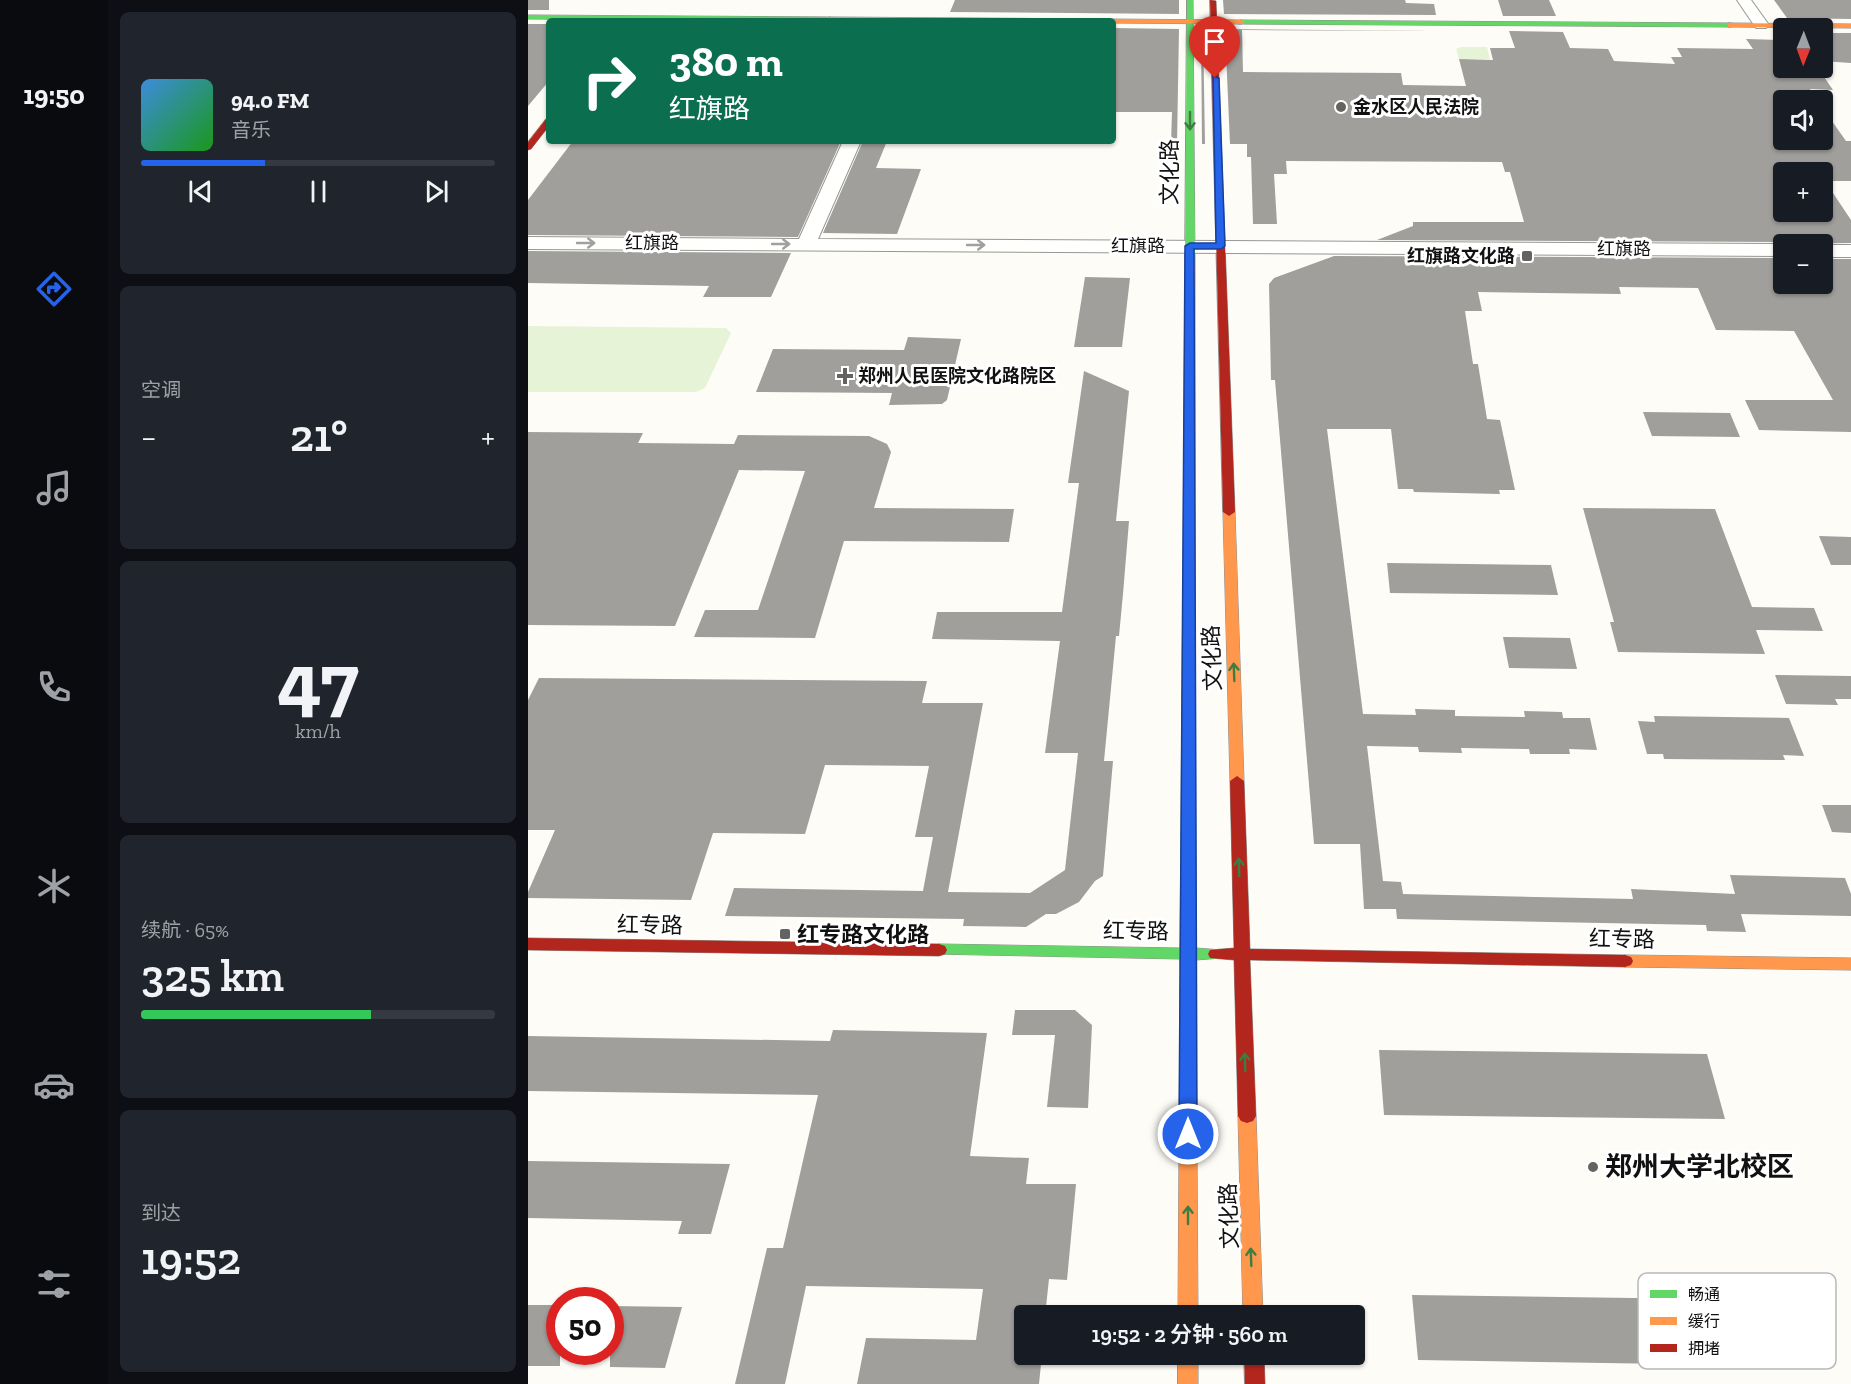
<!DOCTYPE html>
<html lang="zh">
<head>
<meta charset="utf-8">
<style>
  :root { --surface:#171b24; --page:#20242c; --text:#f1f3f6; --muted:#9ea1a6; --line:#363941; --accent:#2563eb }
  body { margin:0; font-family:"Zilla Slab","Noto Sans SC",serif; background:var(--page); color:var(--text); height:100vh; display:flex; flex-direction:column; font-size:22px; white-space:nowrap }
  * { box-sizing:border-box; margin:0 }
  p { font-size:20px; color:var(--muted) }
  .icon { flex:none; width:33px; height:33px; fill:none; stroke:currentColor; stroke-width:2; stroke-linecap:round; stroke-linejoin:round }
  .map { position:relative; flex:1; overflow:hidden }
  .details { display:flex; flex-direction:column; gap:12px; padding:12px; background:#0d0f14; width:420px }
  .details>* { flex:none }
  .top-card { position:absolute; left:18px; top:18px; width:570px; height:126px; border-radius:6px; box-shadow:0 2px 4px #0004; background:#0b6e4f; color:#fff; overflow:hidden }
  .needle { width:39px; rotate:181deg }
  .buttons { position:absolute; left:1245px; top:18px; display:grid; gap:12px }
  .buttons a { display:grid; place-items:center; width:60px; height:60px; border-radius:6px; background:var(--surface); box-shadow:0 2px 4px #0004; font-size:30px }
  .speed { position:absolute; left:18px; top:1287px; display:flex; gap:12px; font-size:30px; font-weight:700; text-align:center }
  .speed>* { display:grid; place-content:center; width:78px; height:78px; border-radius:50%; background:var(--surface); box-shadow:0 2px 4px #0004; line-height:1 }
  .speed .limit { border:9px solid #d22; background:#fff; color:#111 }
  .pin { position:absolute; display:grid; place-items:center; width:51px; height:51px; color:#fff; margin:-62px -26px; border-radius:50% 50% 50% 0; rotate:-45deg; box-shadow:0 0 6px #0007 }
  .pin .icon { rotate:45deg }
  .me { position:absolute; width:66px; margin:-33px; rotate:0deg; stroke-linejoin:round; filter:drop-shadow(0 0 4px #0008) }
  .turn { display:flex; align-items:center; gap:21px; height:126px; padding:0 24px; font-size:27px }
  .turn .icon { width:78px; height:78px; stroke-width:2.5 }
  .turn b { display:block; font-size:42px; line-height:51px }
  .big { font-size:45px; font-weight:600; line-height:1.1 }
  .details .card { flex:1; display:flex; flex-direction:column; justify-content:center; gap:9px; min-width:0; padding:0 21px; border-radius:9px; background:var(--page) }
  .details .dial { align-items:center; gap:0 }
  .dial b { font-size:78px; line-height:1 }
  .song { display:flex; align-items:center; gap:18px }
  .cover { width:72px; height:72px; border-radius:9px; background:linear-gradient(135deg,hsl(210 70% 55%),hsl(120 70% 35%)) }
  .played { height:6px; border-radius:3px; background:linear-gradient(90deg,var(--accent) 35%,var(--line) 35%) }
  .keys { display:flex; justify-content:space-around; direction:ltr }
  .heat { display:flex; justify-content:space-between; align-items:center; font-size:33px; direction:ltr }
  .charge { height:9px; border-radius:4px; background:linear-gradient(90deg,#34c759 65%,var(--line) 0) }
  .trip { position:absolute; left:486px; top:1305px; width:351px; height:60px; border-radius:6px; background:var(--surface); box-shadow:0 2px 4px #0004; font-weight:600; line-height:60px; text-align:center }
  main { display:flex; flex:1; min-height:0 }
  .menu { display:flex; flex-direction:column; width:108px; justify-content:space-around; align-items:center; background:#090b0e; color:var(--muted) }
  .menu .icon { width:42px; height:42px }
  .menu .on { color:var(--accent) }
  .menu b { font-size:27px; color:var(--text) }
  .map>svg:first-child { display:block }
  .green { fill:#e7f3d7 }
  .building { fill:#a19f9c; fill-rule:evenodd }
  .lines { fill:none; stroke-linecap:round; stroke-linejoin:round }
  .street-casing { stroke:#979795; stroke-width:2 }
  .fast-casing { stroke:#8e8d8b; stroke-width:1 }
  .slow-casing { stroke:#8e8d8b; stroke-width:1 }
  .jam-casing { stroke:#8e8d8b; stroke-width:1 }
  .street { fill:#fffffe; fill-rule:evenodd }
  .fast { fill:#63d668; fill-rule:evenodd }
  .slow { fill:#ff974d; fill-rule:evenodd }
  .jam { fill:#b3261e; fill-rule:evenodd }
  .oneway { stroke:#3e7d41 }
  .oneway2 { stroke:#a0a09f }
  .route { fill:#2563eb; stroke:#184099; stroke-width:1.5 }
  .poi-dot { fill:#646362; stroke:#fff; stroke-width:2 }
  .labels { text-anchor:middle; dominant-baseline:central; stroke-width:6; stroke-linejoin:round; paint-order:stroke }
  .far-poi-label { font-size:18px; font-weight:bold; fill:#111; stroke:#fff; text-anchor:start }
  .far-street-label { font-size:18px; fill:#111; stroke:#fff }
  .street-label { font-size:22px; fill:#111; stroke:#fff }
  .poi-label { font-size:22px; font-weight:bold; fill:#111; stroke:#fff; text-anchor:start }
  .near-poi-label { font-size:27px; font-weight:bold; fill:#111; stroke:#fff; text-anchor:start }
  .key { fill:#fff; stroke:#b8b8b8; stroke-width:1.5 }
  .key-label { font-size:16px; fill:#111 }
</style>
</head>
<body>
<main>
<nav class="menu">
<b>19:50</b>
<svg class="icon on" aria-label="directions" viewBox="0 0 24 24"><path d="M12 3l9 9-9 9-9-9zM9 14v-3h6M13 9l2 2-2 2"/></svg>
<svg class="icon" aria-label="music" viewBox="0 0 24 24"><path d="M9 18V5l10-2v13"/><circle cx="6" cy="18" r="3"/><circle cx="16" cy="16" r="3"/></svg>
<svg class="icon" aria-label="phone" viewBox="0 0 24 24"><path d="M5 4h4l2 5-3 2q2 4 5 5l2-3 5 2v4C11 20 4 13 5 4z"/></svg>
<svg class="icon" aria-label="climate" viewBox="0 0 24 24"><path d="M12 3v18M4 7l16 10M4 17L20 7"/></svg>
<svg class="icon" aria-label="car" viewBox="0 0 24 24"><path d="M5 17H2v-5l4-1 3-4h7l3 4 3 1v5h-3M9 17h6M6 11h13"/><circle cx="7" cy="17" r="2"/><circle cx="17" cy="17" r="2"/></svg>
<svg class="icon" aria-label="filters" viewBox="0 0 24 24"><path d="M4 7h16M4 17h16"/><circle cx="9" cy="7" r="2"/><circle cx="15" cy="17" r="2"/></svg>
</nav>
<section class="details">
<div class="card">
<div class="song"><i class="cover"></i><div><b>94.0 FM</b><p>音乐</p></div></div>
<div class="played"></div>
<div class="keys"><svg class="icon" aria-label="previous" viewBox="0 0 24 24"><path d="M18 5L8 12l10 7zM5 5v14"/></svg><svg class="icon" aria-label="pause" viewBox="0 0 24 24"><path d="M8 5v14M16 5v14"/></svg><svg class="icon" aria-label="next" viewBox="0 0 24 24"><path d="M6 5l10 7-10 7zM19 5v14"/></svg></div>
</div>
<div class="card"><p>空调</p>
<div class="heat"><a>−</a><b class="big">21°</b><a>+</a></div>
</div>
<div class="card dial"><b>47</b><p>km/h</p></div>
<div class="card"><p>续航 · 65%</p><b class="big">325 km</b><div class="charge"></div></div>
<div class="card"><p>到达</p><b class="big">19:52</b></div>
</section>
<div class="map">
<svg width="1323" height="1384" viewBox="0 0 1323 1384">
  <rect width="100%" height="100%" fill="#fdfcf7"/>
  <g class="green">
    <path d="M 933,47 L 959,47 L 962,59 L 931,59 L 928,49 Z"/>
    <path d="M 0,326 L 198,328 L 203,333 L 177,388 L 168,392 L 0,392 Z"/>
  </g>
  <g class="building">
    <rect x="0" y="0" width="21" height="10"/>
    <path d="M 427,0 L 651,0 L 651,14 L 422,12 Z"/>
    <path d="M 695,0 L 877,0 L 878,3 L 906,4 L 908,15 L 696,14 Z"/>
    <path d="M 970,0 L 1021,0 L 1028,16 L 975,16 Z"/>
    <path d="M 1246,0 L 1323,0 L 1323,19 L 1259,18 Z"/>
    <path d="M 0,24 L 21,24 L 21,81 L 0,106 Z"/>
    <path d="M 585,28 L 651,29 L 649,144 L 643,144 L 644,112 L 585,112 Z"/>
    <path d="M 673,29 L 675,29 L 677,144 L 674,144 Z"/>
    <path d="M 697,29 L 911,31 L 714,30 L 715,72 L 873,73 L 875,85 L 938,86 L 931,59 L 965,60 L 962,48 L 987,48 L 981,31 L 1035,32 L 1042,48 L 1080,49 L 1086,61 L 1147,64 L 1143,57 L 1154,57 L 1149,48 L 1225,49 L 1218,39 L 1256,40 L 1256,68 L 1290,68 L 1305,90 L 1282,89 L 1290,100 L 1256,100 L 1256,140 L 1294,140 L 1294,107 L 1318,141 L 1323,141 L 1323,181 L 1297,181 L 1323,220 L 1323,243 L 1260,244 L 1258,242 L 849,240 L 885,226 L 885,222 L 996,222 L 982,172 L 977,172 L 974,162 L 758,161 L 759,174 L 746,174 L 749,224 L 725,224 L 723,157 L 719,157 L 719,144 L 702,144 ZM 1256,172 L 1294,172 L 1294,212 L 1256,212 Z"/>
    <path d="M 1294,33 L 1323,33 L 1323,63 L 1294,61 Z"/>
    <path d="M 45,141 L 313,141 L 270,237 L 0,235 L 0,200 Z"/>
    <path d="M 335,141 L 359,141 L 348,168 L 393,169 L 369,234 L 295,233 Z"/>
    <path d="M 0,251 L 263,253 L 243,297 L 175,297 L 181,286 L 0,283 Z"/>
    <path d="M 806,256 L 1256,258 L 1256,284 L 1294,284 L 1294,259 L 1323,259 L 1323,432 L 1231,430 L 1217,400 L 1305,400 L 1266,331 L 1188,330 L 1170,288 L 1091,287 L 1093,294 L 950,292 L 954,311 L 937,311 L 945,364 L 950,364 L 959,419 L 972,420 L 987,490 L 971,490 L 972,494 L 886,492 L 885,489 L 870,489 L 863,429 L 799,429 L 835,714 L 888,715 L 887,709 L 927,710 L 927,716 L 997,717 L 996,711 L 1034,712 L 1035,718 L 1062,718 L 1069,750 L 1041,749 L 1042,754 L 1002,754 L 1001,749 L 933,748 L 934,753 L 891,752 L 890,747 L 839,746 L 855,881 L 873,882 L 875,894 L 1105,899 L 1103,889 L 1207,894 L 1202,875 L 1317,878 L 1323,894 L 1323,916 L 1213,914 L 1218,932 L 1179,931 L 1178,925 L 869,919 L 868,909 L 836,909 L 832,844 L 786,844 L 747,380 L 743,380 L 741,284 L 746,278 Z"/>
    <path d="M 557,277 L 602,278 L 594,347 L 546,347 Z"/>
    <path d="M 380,337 L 433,339 L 419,400 L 414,404 L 361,405 L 364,393 L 228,392 L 245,349 L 376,350 Z"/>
    <path d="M 556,371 L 601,391 L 588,521 L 601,521 L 595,594 L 591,636 L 588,636 L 576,761 L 585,761 L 575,876 L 567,881 L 551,902 L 528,914 L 518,914 L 498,927 L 435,926 L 436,919 L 197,916 L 206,888 L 395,891 L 405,837 L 387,837 L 401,766 L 297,765 L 277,834 L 185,833 L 163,900 L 0,898 L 0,892 L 27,830 L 0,830 L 0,700 L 11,678 L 399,681 L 394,703 L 455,703 L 420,892 L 502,893 L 537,870 L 550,753 L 517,753 L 532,641 L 404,639 L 409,612 L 534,612 L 551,483 L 540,483 Z"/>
    <path d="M 1115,412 L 1202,413 L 1212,437 L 1124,436 Z"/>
    <path d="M 0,432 L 115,433 L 110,443 L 206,444 L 210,435 L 341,436 L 359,444 L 363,452 L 346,508 L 486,509 L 481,542 L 316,541 L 287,638 L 166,637 L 177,610 L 230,610 L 277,471 L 211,470 L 147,626 L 0,625 Z"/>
    <path d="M 1055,508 L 1187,509 L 1224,607 L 1286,608 L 1295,631 L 1228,630 L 1237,654 L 1090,652 L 1082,622 L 1086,622 Z"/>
    <path d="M 1291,536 L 1323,537 L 1323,565 L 1303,565 Z"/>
    <path d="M 859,563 L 1023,565 L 1030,595 L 862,593 Z"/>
    <path d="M 975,637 L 1042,638 L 1049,669 L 981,668 Z"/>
    <path d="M 1247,675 L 1323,676 L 1323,699 L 1307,699 L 1310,705 L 1258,704 Z"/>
    <path d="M 1126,716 L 1261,718 L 1276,756 L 1255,755 L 1257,760 L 1136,759 L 1135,754 L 1119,754 L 1110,721 L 1127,722 Z"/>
    <path d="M 1294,805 L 1323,805 L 1323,833 L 1304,832 Z"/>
    <path d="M 487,1010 L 547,1010 L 564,1025 L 560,1108 L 519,1107 L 527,1035 L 484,1035 Z"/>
    <path d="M 305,1030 L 459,1033 L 442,1156 L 501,1158 L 498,1184 L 548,1184 L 539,1280 L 521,1279 L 517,1316 L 496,1316 L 496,1354 L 514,1354 L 511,1384 L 329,1384 L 338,1338 L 448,1340 L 455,1289 L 278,1286 L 257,1384 L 207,1384 L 239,1248 L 255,1248 L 290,1095 L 0,1091 L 0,1036 L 302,1041 Z"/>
    <path d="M 851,1050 L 1179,1054 L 1197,1119 L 856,1115 Z"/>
    <path d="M 0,1161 L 202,1164 L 183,1234 L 150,1234 L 154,1221 L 0,1218 Z"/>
    <path d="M 884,1295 L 1254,1300 L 1272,1366 L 890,1360 Z"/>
    <rect x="0" y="1305" width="32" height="61"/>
    <path d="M 82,1306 L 154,1307 L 137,1368 L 82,1367 Z"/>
  </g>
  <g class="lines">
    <defs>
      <g id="street">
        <path d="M 1209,0 L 1223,0 L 1241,25 L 1238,28 L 1228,28 Z"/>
        <path d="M 315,141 L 333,141 L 290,239 L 1258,244 L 1256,244 L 1256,256 L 0,249 L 0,237 L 271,239 Z"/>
        <rect x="1294" y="245" width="29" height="12"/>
      </g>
      <g id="fast">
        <path d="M 659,0 L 665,0 L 667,262 L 662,265 L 657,262 Z"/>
        <path d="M 0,15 L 302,17 L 306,19 L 303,21 L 0,19 Z"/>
        <path d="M 713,20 L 1203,23 L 1207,25 L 1203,27 L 710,24 L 709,22 Z"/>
        <path d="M 661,558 L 667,562 L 668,948 L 694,950 L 696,954 L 694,958 L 668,960 L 668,991 L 666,995 L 660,997 L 654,995 L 652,991 L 652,959 L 405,954 L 403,950 L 405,946 L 411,944 L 652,948 L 655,562 Z"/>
      </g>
      <g id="slow">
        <path d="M 302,17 L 713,20 L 717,22 L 713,24 L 585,23 L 585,21 L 299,21 L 298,19 Z"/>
        <path d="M 1200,23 L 1323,24 L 1323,28 L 1203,27 L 1200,27 Z"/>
        <path d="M 662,259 L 667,262 L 667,562 L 661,566 L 655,562 L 657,262 Z"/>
        <path d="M 701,508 L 707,512 L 716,781 L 709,786 L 702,781 L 695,512 Z"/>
        <path d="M 1097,955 L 1323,958 L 1323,970 L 1097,967 L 1091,965 L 1089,961 L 1091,957 Z"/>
        <path d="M 660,985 L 666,987 L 668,991 L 670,1316 L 650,1316 L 652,991 L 654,987 Z"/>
        <path d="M 719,1109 L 725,1111 L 728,1116 L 735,1316 L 715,1316 L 710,1116 L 713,1111 Z"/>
        <rect x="650" y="1354" width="20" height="30"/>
      </g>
      <g id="jam">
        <path d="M 682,0 L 688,1 L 707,512 L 701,516 L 695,512 Z"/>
        <path d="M 18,119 L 21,119 L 21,126 L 3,149 L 0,150 L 0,142 Z"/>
        <path d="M 709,776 L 716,781 L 722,949 L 1097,955 L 1103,957 L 1105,961 L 1103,965 L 1097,967 L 722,960 L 728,1116 L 725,1121 L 719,1123 L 713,1121 L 710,1116 L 706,960 L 682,958 L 680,954 L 682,950 L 706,948 L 702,781 Z"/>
        <path d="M 0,938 L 411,944 L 417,946 L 419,950 L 417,954 L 411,956 L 0,950 Z"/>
        <path d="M 716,1354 L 736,1354 L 737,1384 L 717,1384 Z"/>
      </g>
    </defs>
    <use href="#street" class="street-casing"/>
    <use href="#fast" class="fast-casing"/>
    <use href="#slow" class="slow-casing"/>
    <use href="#jam" class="jam-casing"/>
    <use href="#street" class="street"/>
    <use href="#fast" class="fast"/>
    <use href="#slow" class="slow"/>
    <use href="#jam" class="jam"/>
  </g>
  <defs><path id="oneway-shaft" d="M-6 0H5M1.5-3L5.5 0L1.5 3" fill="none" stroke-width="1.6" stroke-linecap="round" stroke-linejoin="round" transform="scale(1.5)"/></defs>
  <g class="oneway">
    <use href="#oneway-shaft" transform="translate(662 121) rotate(90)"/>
    <use href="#oneway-shaft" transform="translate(706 672) rotate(-92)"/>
    <use href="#oneway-shaft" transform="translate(711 867) rotate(-92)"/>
    <use href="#oneway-shaft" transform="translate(717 1062) rotate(-92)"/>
    <use href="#oneway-shaft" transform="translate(660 1215) rotate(-90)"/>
    <use href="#oneway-shaft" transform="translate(723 1257) rotate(-92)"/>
  </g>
  <g class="oneway2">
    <use href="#oneway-shaft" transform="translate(58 243)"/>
    <use href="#oneway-shaft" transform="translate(253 244)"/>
    <use href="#oneway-shaft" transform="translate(448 245)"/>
  </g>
  <path class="route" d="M 685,76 L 691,78 L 697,246 L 693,249 L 666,249 L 669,1134 L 667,1139 L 660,1141 L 654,1139 L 651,1134 L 657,246 L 662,243 L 688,243 Z"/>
  <g class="poi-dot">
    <circle cx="813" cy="107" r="6"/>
    <rect x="993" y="250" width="12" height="12" rx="3"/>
    <path d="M314 367h6v6h6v6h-6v6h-6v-6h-6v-6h6z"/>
    <rect x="251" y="928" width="12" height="12" rx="3"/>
    <circle cx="1065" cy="1167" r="6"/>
  </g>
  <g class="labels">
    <g class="far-poi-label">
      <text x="825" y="107">金水区人民法院</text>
      <text x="987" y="256" text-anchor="end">红旗路文化路</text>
      <text x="330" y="376">郑州人民医院文化路院区</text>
    </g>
    <g class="far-street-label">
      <text x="124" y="243">红旗路</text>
      <text x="610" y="246">红旗路</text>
      <text x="1096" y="249">红旗路</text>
    </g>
    <g class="street-label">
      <text transform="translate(641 172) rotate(-90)">文化路</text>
      <text transform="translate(684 658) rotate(-92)">文化路</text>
      <text transform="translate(122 925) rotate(1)">红专路</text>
      <text transform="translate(608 931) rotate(1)">红专路</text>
      <text transform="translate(1094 939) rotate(1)">红专路</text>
      <text transform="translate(701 1216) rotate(-92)">文化路</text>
    </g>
    <g class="poi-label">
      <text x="269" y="934">红专路文化路</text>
    </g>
    <g class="near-poi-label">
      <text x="1077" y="1167">郑州大学北校区</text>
    </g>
  </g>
  <rect x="1110" y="1273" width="198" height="96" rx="9" class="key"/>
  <rect x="1122" y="1290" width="27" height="8" fill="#63d668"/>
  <rect x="1122" y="1317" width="27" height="8" fill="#ff974d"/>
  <rect x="1122" y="1344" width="27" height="8" fill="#b3261e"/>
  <g class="key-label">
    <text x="1160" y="1300">畅通</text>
    <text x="1160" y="1327">缓行</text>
    <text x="1160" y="1354">拥堵</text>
  </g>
</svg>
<div class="buttons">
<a><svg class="needle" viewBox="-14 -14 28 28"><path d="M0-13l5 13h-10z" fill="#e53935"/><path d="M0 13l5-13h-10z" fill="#9ea1a6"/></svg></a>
<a><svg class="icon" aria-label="sound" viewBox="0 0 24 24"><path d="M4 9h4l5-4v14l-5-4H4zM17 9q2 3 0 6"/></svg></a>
<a>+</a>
<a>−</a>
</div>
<div class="speed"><div class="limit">50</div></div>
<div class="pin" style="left:687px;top:78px;background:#d93025"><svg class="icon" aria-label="arrive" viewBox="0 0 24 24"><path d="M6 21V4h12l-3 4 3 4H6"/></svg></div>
<svg class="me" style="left:660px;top:1134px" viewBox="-20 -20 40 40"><circle r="17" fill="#2563eb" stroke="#fff" stroke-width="3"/><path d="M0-11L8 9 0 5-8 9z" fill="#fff"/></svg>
<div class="trip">19:52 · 2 分钟 · 560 m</div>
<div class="top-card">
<div class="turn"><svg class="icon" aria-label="right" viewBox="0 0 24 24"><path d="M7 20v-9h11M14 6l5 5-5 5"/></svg><div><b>380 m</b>红旗路</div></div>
</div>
</div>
</main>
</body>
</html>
